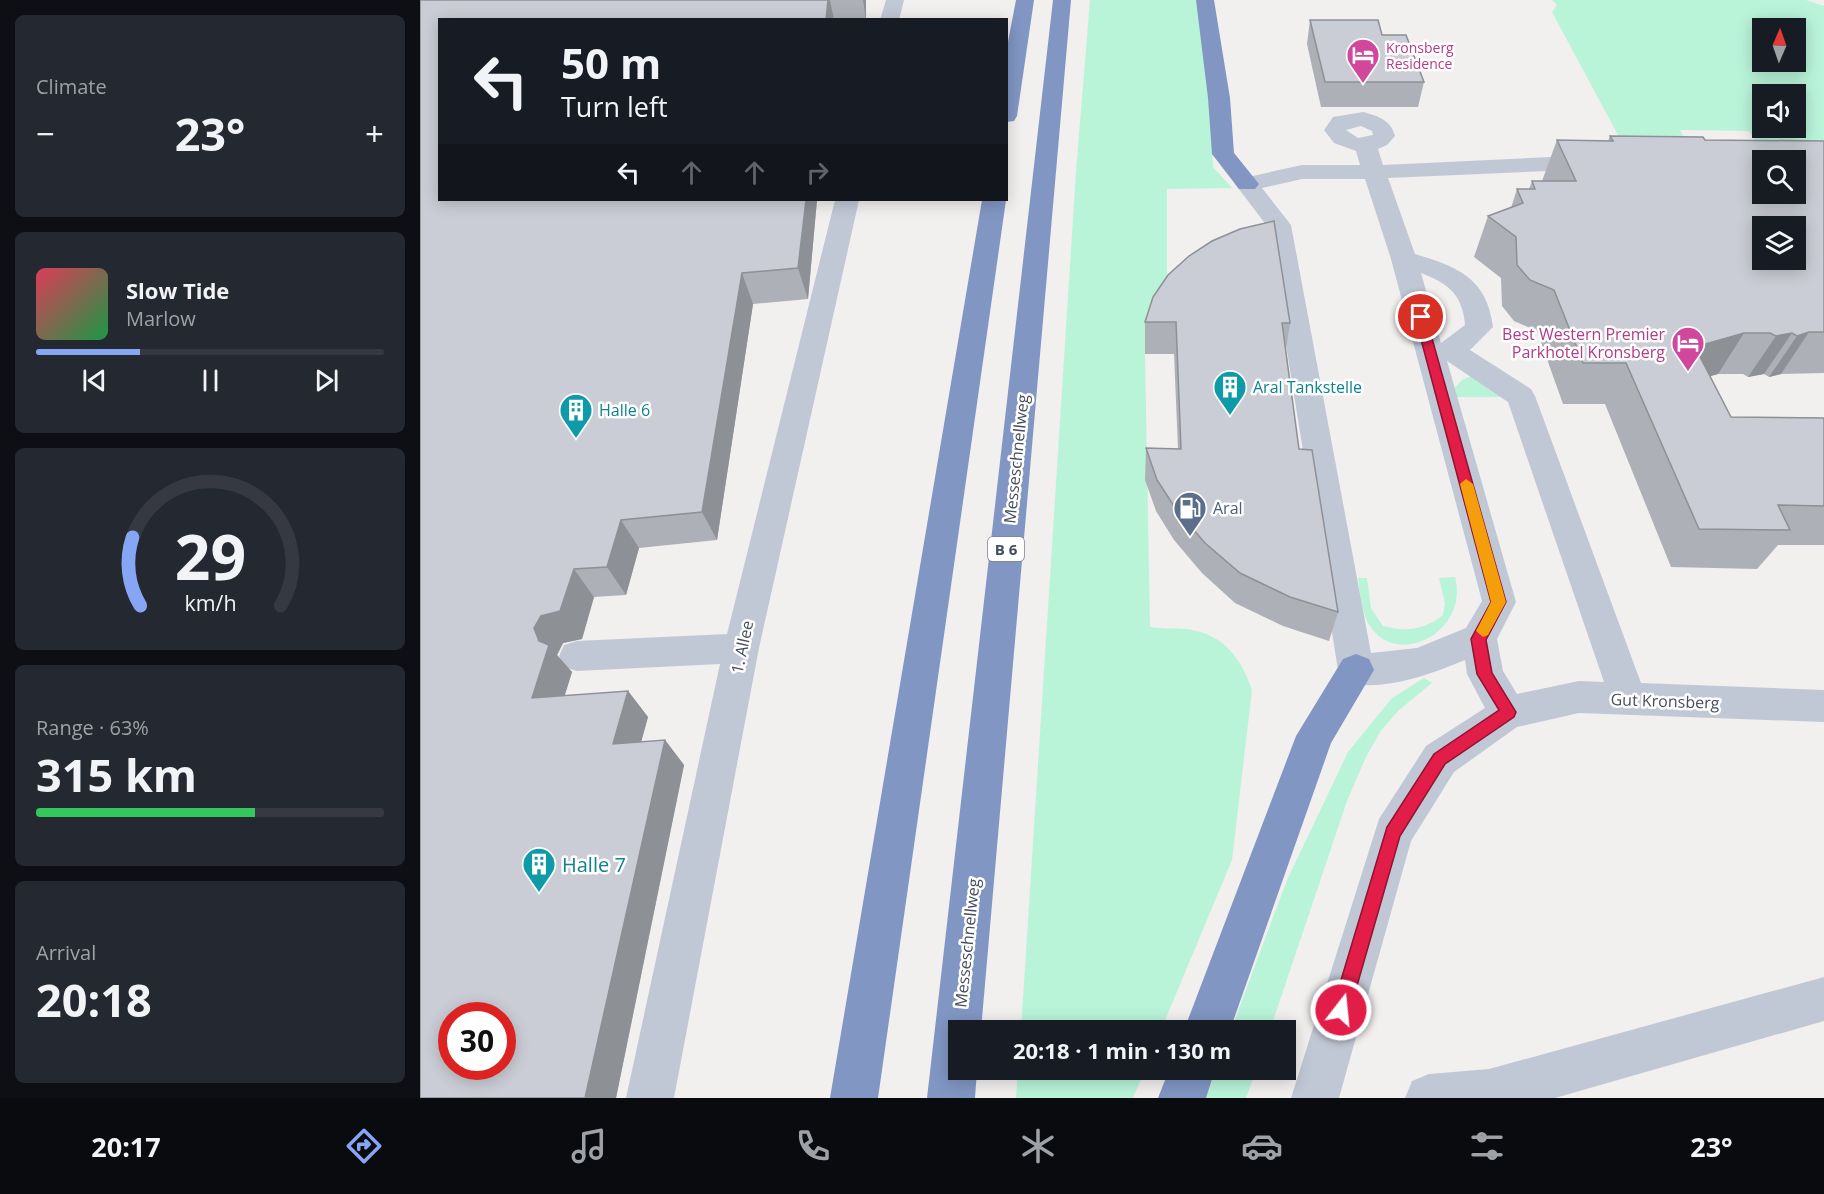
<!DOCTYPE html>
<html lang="en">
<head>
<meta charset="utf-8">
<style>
  :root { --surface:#171b24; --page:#242831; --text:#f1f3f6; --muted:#9ea1a6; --line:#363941; --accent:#87a5f5 }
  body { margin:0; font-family:"Open Sans",sans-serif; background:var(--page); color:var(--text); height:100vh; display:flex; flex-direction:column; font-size:22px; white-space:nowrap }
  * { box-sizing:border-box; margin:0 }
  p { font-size:20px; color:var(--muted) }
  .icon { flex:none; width:33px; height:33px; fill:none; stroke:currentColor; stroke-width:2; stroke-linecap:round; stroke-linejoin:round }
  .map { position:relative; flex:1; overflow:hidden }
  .side { display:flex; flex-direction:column; gap:15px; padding:15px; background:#0d0f14; width:420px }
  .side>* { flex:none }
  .guide { position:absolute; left:18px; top:18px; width:570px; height:183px; border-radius:0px; box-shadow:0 3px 15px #0003; background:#171b24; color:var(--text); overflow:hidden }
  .needle { width:39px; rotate:2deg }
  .buttons { position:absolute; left:1332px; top:18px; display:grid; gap:12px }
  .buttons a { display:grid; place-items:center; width:54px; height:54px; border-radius:0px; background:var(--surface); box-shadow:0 3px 15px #0003; font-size:30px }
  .speed { position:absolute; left:18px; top:1002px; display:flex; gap:12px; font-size:30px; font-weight:700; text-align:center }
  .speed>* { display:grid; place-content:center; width:78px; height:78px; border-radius:50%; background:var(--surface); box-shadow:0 3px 15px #0003; line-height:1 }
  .speed .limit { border:9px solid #d22; background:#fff; color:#111 }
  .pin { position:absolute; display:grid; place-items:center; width:51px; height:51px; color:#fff; margin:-26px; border:3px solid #fff; border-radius:50%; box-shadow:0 2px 6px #0007 }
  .me { position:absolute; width:66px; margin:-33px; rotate:16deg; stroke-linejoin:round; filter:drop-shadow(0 0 4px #0008) }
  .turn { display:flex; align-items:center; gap:21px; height:126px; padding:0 24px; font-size:27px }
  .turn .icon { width:78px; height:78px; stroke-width:2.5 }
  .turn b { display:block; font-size:42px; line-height:51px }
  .lanes { display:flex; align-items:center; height:57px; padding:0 24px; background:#0003; justify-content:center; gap:30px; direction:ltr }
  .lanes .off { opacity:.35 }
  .big { font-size:45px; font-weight:700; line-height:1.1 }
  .side .tile { flex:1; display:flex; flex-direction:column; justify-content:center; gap:9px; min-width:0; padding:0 21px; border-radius:9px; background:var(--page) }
  .side .dial { align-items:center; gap:0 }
  .dial svg { height:156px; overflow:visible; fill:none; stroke:var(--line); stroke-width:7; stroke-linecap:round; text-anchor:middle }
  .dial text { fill:var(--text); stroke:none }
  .song { display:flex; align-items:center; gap:18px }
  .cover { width:72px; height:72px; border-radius:9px; background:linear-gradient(135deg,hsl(350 70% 55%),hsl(140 70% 35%)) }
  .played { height:6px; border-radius:3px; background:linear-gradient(90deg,var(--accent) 30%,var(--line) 30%) }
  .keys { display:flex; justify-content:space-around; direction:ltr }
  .heat { display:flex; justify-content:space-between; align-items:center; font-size:33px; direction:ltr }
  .charge { height:9px; border-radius:4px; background:linear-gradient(90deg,#34c759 63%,var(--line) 0) }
  .trip { position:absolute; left:528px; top:1020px; width:348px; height:60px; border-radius:0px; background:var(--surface); box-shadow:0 3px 15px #0003; font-weight:700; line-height:60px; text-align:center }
  .menu { display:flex; height:96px; justify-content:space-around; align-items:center; background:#090b0e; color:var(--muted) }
  .menu .icon { width:42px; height:42px }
  .menu .on { color:var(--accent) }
  .menu b { font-size:27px; color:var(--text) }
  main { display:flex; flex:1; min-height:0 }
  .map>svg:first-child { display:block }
  .green { fill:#b9f4d9; fill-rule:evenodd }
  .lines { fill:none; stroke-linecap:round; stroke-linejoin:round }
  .minor { fill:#c1c8d5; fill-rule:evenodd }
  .highway { fill:#8196c3; fill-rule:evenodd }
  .wall { fill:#aeb0b7; fill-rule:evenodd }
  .shaded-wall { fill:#8d9095 }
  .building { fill:#cacdd5; stroke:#8d9095; stroke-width:1.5; fill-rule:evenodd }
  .route { fill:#e11d48; stroke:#92132f; stroke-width:1.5 }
  .slow { fill:#f59e0b }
  .labels { text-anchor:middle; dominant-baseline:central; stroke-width:5; stroke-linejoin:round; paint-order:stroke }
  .far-hotel-label { font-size:14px; fill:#b23c85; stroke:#fff; text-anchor:start }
  .shield { fill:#fff; stroke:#7d838e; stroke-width:1.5 }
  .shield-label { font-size:15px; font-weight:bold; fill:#454e5e }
  .hotel-label { font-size:16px; fill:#b23c85; stroke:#fff; text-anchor:end }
  .culture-label { font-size:16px; fill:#0d838f; stroke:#fff; text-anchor:start }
  .street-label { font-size:16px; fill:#454e5e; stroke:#fff }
  .service-label { font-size:16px; fill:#4e5e75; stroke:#fff; text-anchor:start }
  .near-culture-label { font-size:20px; fill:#0d838f; stroke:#fff; text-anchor:start }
</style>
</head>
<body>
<main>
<section class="side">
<div class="tile"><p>Climate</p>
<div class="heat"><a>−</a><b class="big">23°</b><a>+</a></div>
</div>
<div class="tile">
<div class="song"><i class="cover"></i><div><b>Slow Tide</b><p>Marlow</p></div></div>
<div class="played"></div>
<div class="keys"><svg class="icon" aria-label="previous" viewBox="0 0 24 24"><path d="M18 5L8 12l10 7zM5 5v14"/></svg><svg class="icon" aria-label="pause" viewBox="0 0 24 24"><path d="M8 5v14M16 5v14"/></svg><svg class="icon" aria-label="next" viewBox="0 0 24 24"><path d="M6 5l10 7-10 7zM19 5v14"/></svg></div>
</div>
<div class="tile dial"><svg viewBox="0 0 100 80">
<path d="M14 69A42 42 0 1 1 86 69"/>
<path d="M14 69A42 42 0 0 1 10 34" stroke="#87a5f5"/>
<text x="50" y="56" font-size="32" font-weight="700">29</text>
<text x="50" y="72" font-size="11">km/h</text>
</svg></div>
<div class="tile"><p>Range · 63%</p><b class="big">315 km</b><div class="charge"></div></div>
<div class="tile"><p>Arrival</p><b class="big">20:18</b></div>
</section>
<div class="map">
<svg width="1404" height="1098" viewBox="0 0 1404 1098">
  <rect width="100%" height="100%" fill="#f2efef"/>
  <g class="green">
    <path d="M 670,0 L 777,0 L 791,112 L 793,167 L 812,188 L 747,189 L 747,307 L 732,330 L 725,354 L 730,627 C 742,629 755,628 767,629 C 804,634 821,658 832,690 L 812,860 L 741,1030 L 601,1030 L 656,171 Z"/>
    <path d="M 1132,0 L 1386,0 L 1404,6 L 1404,154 L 1343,153 L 1329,131 L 1260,130 L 1272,153 L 1207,152 L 1132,12 L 1137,5 ZM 1342,28 L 1376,28 L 1376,62 L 1342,62 ZM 1342,94 L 1376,94 L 1376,128 L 1342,128 Z"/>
    <path d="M 1049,377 L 1054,377 L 1087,397 L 1033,397 L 1029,394 L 1042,380 Z"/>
    <path d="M 1035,577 C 1050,632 975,671 948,623 C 941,610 940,592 938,578 L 947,578 L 951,608 L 963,626 C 985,632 1005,630 1023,615 L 1025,603 L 1019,578 Z"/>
    <path d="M 1004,678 L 1012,683 L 978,711 L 960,732 L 946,757 L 927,801 L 850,1030 L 811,1030 L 867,880 L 928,752 L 972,698 Z"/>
    <path d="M 598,1070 L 725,1070 L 713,1098 L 596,1098 Z"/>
    <path d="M 796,1070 L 836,1070 L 826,1098 L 786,1098 Z"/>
  </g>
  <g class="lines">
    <g class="minor">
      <path d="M 466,0 L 484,0 L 479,20 L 460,20 Z"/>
      <path d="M 943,112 C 958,116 971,120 975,136 L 967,145 L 958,149 L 963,165 L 1173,155 L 1181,157 L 1184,162 L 1181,167 L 1173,169 L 968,178 L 995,254 C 1038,267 1067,278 1073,327 L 1050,350 L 1111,389 L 1115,396 L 1221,683 L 1404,690 L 1404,722 L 1159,713 L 1097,727 L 1034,772 L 991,841 L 919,1098 L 871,1098 L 959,819 L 1006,746 L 1065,708 L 1047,674 L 1045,660 C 1011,674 959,694 923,681 L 918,670 L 847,226 L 815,184 L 819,179 L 882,165 L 940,165 L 936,151 L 914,143 L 904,130 L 913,117 ZM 941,126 L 952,131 L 953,135 L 938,138 L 926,130 ZM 882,179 L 945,179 L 971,259 L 1062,601 L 1046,628 L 997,648 L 951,653 L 871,225 L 842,188 ZM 1001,273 C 1028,283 1043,295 1045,325 L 1021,343 ZM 1027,361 L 1088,402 L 1184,682 L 1159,681 L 1097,694 L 1083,671 L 1077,639 L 1096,602 Z"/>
      <path d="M 415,200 L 439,200 L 339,648 L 254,1098 L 206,1098 L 300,664 L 157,671 L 144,667 L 139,656 L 144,645 L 157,641 L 307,634 Z"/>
      <path d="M 1404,977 L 1404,1021 L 1135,1098 L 985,1098 L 992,1081 L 1009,1074 L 1069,1069 Z"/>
    </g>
    <g class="highway">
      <path d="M 596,0 L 614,0 L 597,116 L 594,121 L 586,122 L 586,52 Z"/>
      <path d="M 633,0 L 651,0 L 561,1030 L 538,1030 L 538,1070 L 557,1070 L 555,1098 L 507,1098 Z"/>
      <path d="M 776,0 L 794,0 L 810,98 L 814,153 L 839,184 L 835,189 L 819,189 L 792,154 L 788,98 Z"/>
      <path d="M 562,200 L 586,200 L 458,1098 L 410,1098 Z"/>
      <path d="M 936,654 L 949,659 L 954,670 L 911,743 L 810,1030 L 764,1030 L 876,736 L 923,659 Z"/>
      <path d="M 749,1070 L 795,1070 L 786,1098 L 738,1098 Z"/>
    </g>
  </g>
  <g class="wall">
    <path d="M 0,0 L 446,0 L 446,20 L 20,20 L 20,200 L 397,200 L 388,299 L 333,304 L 297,540 L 219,548 L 206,595 L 174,597 L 162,639 L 143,643 L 137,655 L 152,672 L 144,696 L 208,691 L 228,717 L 221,742 L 245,740 L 264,765 L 196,1098 L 0,1098 ZM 32,1016 L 82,1016 L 82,1066 L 32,1066 Z"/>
    <path d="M 890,20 L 962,35 L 1004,82 L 998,107 L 901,107 L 887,44 Z"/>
    <path d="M 1190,136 L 1285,140 L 1404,141 L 1404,373 L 1361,374 L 1349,377 L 1344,374 L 1328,377 L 1323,374 L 1298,374 L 1290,376 L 1311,417 L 1404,418 L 1404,545 L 1358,545 L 1337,569 L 1251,567 L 1185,404 L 1143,404 L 1117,331 L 1094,321 L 1082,306 L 1081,278 L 1054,257 L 1068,216 L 1091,208 L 1097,189 L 1109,189 L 1112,181 L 1122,181 L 1137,140 L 1188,141 Z"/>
    <path d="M 725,322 L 870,323 L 866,350 L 879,449 L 918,612 L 909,641 L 863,626 L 815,603 L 782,573 L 754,540 L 736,511 L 725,480 L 726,448 L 758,449 L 754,354 L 725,354 Z"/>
  </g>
  <g class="shaded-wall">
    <path d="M 408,0 L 410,0 L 414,20 L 406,20 Z"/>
    <path d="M 443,0 L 446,0 L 446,20 Z"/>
    <path d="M 386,200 L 397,200 L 388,299 L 378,268 Z"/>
    <path d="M 322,273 L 333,304 L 297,540 L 282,512 Z"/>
    <path d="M 1389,332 L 1361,374 L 1349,377 L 1377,336 Z"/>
    <path d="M 1324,333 L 1298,374 L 1250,388 L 1275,347 Z"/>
    <path d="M 1372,333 L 1344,374 L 1328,377 L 1356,336 Z"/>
    <path d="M 201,520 L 219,548 L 206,595 L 187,567 Z"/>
    <path d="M 154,569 L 174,597 L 162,639 L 143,643 L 137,655 L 152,672 L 136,724 L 112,698 L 119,641 L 114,628 L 121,616 Z"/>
    <path d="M 208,691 L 228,717 L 214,768 L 193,744 Z"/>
    <path d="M 245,740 L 264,765 L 196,1098 L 165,1098 Z"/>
  </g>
  <g class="building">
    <path d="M 0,0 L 408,0 L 406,20 L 20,20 L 20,200 L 386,200 L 378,268 L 322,273 L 282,512 L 201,520 L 187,567 L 154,569 L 140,611 L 121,616 L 114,628 L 119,641 L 129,645 L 112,698 L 208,691 L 193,744 L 245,740 L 165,1098 L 0,1098 ZM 32,1016 L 82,1016 L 82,1066 L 32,1066 Z"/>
    <path d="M 890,20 L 958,20 L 962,35 L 986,35 L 1004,82 L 905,82 Z"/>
    <path d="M 1190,136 L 1283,137 L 1285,140 L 1404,141 L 1404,332 L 1389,332 L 1377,336 L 1372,333 L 1356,336 L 1350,333 L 1324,333 L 1275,347 L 1311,417 L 1404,418 L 1404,506 L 1358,505 L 1370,530 L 1279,529 L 1206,363 L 1163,363 L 1134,290 L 1110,280 L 1097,265 L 1096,237 L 1068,216 L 1103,203 L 1097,189 L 1115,189 L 1112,181 L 1156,181 L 1137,140 L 1193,141 ZM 1342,160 L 1376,160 L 1376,194 L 1342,194 ZM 1342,226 L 1376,226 L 1376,260 L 1342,260 Z"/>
    <path d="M 854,221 L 870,323 L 862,323 L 879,449 L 892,450 L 918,612 L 870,597 L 820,573 L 785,543 L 756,509 L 737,480 L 726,448 L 761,449 L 756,322 L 725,322 L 733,297 L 748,275 L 769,256 L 792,241 L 820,229 Z"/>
  </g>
  <path class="route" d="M 1001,313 L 1006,317 L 1086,602 L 1066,640 L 1072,673 L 1096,712 L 1094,717 L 1025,764 L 980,836 L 930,1010 L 927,1016 L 921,1019 L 914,1016 L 912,1010 L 967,827 L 1014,754 L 1079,710 L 1057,674 L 1051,639 L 1071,602 L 995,317 Z"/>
  <path class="slow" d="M 1046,479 L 1053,484 L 1086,602 L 1068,635 L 1063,637 L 1056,631 L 1071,602 L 1040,484 Z"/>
  <defs>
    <symbol id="hotel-pin" viewBox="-11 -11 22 30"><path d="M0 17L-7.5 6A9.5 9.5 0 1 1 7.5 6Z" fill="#d1479c" stroke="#fff"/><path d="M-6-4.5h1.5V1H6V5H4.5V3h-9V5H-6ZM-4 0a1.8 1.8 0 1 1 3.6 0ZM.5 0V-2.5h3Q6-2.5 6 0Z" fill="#fff"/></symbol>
    <symbol id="building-pin" viewBox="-11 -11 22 30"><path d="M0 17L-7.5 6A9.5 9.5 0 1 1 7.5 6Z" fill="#0f9aa8" stroke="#fff"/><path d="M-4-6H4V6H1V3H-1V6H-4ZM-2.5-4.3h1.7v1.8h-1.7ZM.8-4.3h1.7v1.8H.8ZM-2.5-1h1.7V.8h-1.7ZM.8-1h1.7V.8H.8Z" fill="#fff"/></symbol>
    <symbol id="fuel-pin" viewBox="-11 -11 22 30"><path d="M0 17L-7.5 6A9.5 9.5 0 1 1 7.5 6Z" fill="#5c6f8a" stroke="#fff"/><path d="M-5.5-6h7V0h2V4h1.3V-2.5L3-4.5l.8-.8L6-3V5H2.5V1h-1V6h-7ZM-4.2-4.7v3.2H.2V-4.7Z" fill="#fff"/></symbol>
  </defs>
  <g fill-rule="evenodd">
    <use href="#hotel-pin" x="924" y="36" width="38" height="52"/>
    <use href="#hotel-pin" x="1249" y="324" width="38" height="52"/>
    <use href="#building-pin" x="791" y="368" width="38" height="52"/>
    <use href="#building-pin" x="137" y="391" width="38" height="52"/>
    <use href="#fuel-pin" x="751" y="489" width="38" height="52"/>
    <use href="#building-pin" x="100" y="845" width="38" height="52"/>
  </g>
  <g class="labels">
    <g class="far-hotel-label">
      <text x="966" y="47">Kronsberg<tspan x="966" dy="16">Residence</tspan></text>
    </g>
    <rect class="shield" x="568" y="537" width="36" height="24" rx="4.5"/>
    <g class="shield-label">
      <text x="586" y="549">B 6</text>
    </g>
    <g class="hotel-label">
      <text x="1245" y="334">Best Western Premier<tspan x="1245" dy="18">Parkhotel Kronsberg</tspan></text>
    </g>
    <g class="culture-label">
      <text x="833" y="387">Aral Tankstelle</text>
      <text x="179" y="410">Halle 6</text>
    </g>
    <g class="street-label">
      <text transform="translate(596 459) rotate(-84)">Messeschnellweg</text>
      <text transform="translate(322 647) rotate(-78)">1. Allee</text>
      <text transform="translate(1245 701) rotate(2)">Gut Kronsberg</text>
      <text transform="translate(547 943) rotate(-84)">Messeschnellweg</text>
    </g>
    <g class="service-label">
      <text x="793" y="508">Aral</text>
    </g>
    <g class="near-culture-label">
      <text x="142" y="864">Halle 7</text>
    </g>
  </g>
</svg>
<div class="buttons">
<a><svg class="needle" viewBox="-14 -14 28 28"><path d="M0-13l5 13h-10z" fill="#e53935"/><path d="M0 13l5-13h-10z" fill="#9ea1a6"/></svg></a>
<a><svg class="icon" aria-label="sound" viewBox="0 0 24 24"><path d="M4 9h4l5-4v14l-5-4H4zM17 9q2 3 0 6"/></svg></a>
<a><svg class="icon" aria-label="search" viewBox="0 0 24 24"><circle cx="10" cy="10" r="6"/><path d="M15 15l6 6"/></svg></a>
<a><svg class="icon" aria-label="layers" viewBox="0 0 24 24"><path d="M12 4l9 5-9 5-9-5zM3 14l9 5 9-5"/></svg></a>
</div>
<div class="speed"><div class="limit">30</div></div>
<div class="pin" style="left:1001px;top:317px;background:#d93025"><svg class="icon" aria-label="arrive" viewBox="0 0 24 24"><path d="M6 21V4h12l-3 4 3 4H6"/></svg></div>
<svg class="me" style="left:921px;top:1010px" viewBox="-20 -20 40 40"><circle r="17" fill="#e11d48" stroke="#fff" stroke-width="3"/><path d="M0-11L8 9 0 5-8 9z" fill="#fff"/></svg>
<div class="trip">20:18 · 1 min · 130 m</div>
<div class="guide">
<div class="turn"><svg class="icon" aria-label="left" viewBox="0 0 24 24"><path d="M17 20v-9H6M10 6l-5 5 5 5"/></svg><div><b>50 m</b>Turn left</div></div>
<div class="lanes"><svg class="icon" aria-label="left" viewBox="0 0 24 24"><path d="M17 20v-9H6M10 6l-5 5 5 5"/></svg><svg class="icon off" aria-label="ahead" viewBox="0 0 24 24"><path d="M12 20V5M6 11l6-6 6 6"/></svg><svg class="icon off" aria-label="ahead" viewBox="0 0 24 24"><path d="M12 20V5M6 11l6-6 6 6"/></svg><svg class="icon off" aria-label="right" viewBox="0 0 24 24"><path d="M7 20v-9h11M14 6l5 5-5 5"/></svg></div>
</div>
</div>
</main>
<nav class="menu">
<b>20:17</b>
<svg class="icon on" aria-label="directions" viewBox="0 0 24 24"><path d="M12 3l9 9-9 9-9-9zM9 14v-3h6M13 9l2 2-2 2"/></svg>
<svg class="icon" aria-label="music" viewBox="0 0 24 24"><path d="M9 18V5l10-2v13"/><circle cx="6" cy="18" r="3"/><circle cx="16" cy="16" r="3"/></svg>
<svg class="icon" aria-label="phone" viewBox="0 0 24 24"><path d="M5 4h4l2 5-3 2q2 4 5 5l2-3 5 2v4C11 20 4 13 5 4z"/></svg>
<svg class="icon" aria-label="climate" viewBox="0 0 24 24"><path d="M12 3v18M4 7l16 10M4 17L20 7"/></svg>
<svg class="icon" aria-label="car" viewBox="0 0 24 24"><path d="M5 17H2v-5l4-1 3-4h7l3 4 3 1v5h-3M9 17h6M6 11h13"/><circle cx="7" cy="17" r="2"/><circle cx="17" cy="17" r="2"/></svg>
<svg class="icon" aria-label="filters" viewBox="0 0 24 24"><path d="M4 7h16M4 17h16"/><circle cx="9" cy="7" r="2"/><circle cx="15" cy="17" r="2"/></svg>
<b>23°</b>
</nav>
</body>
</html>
